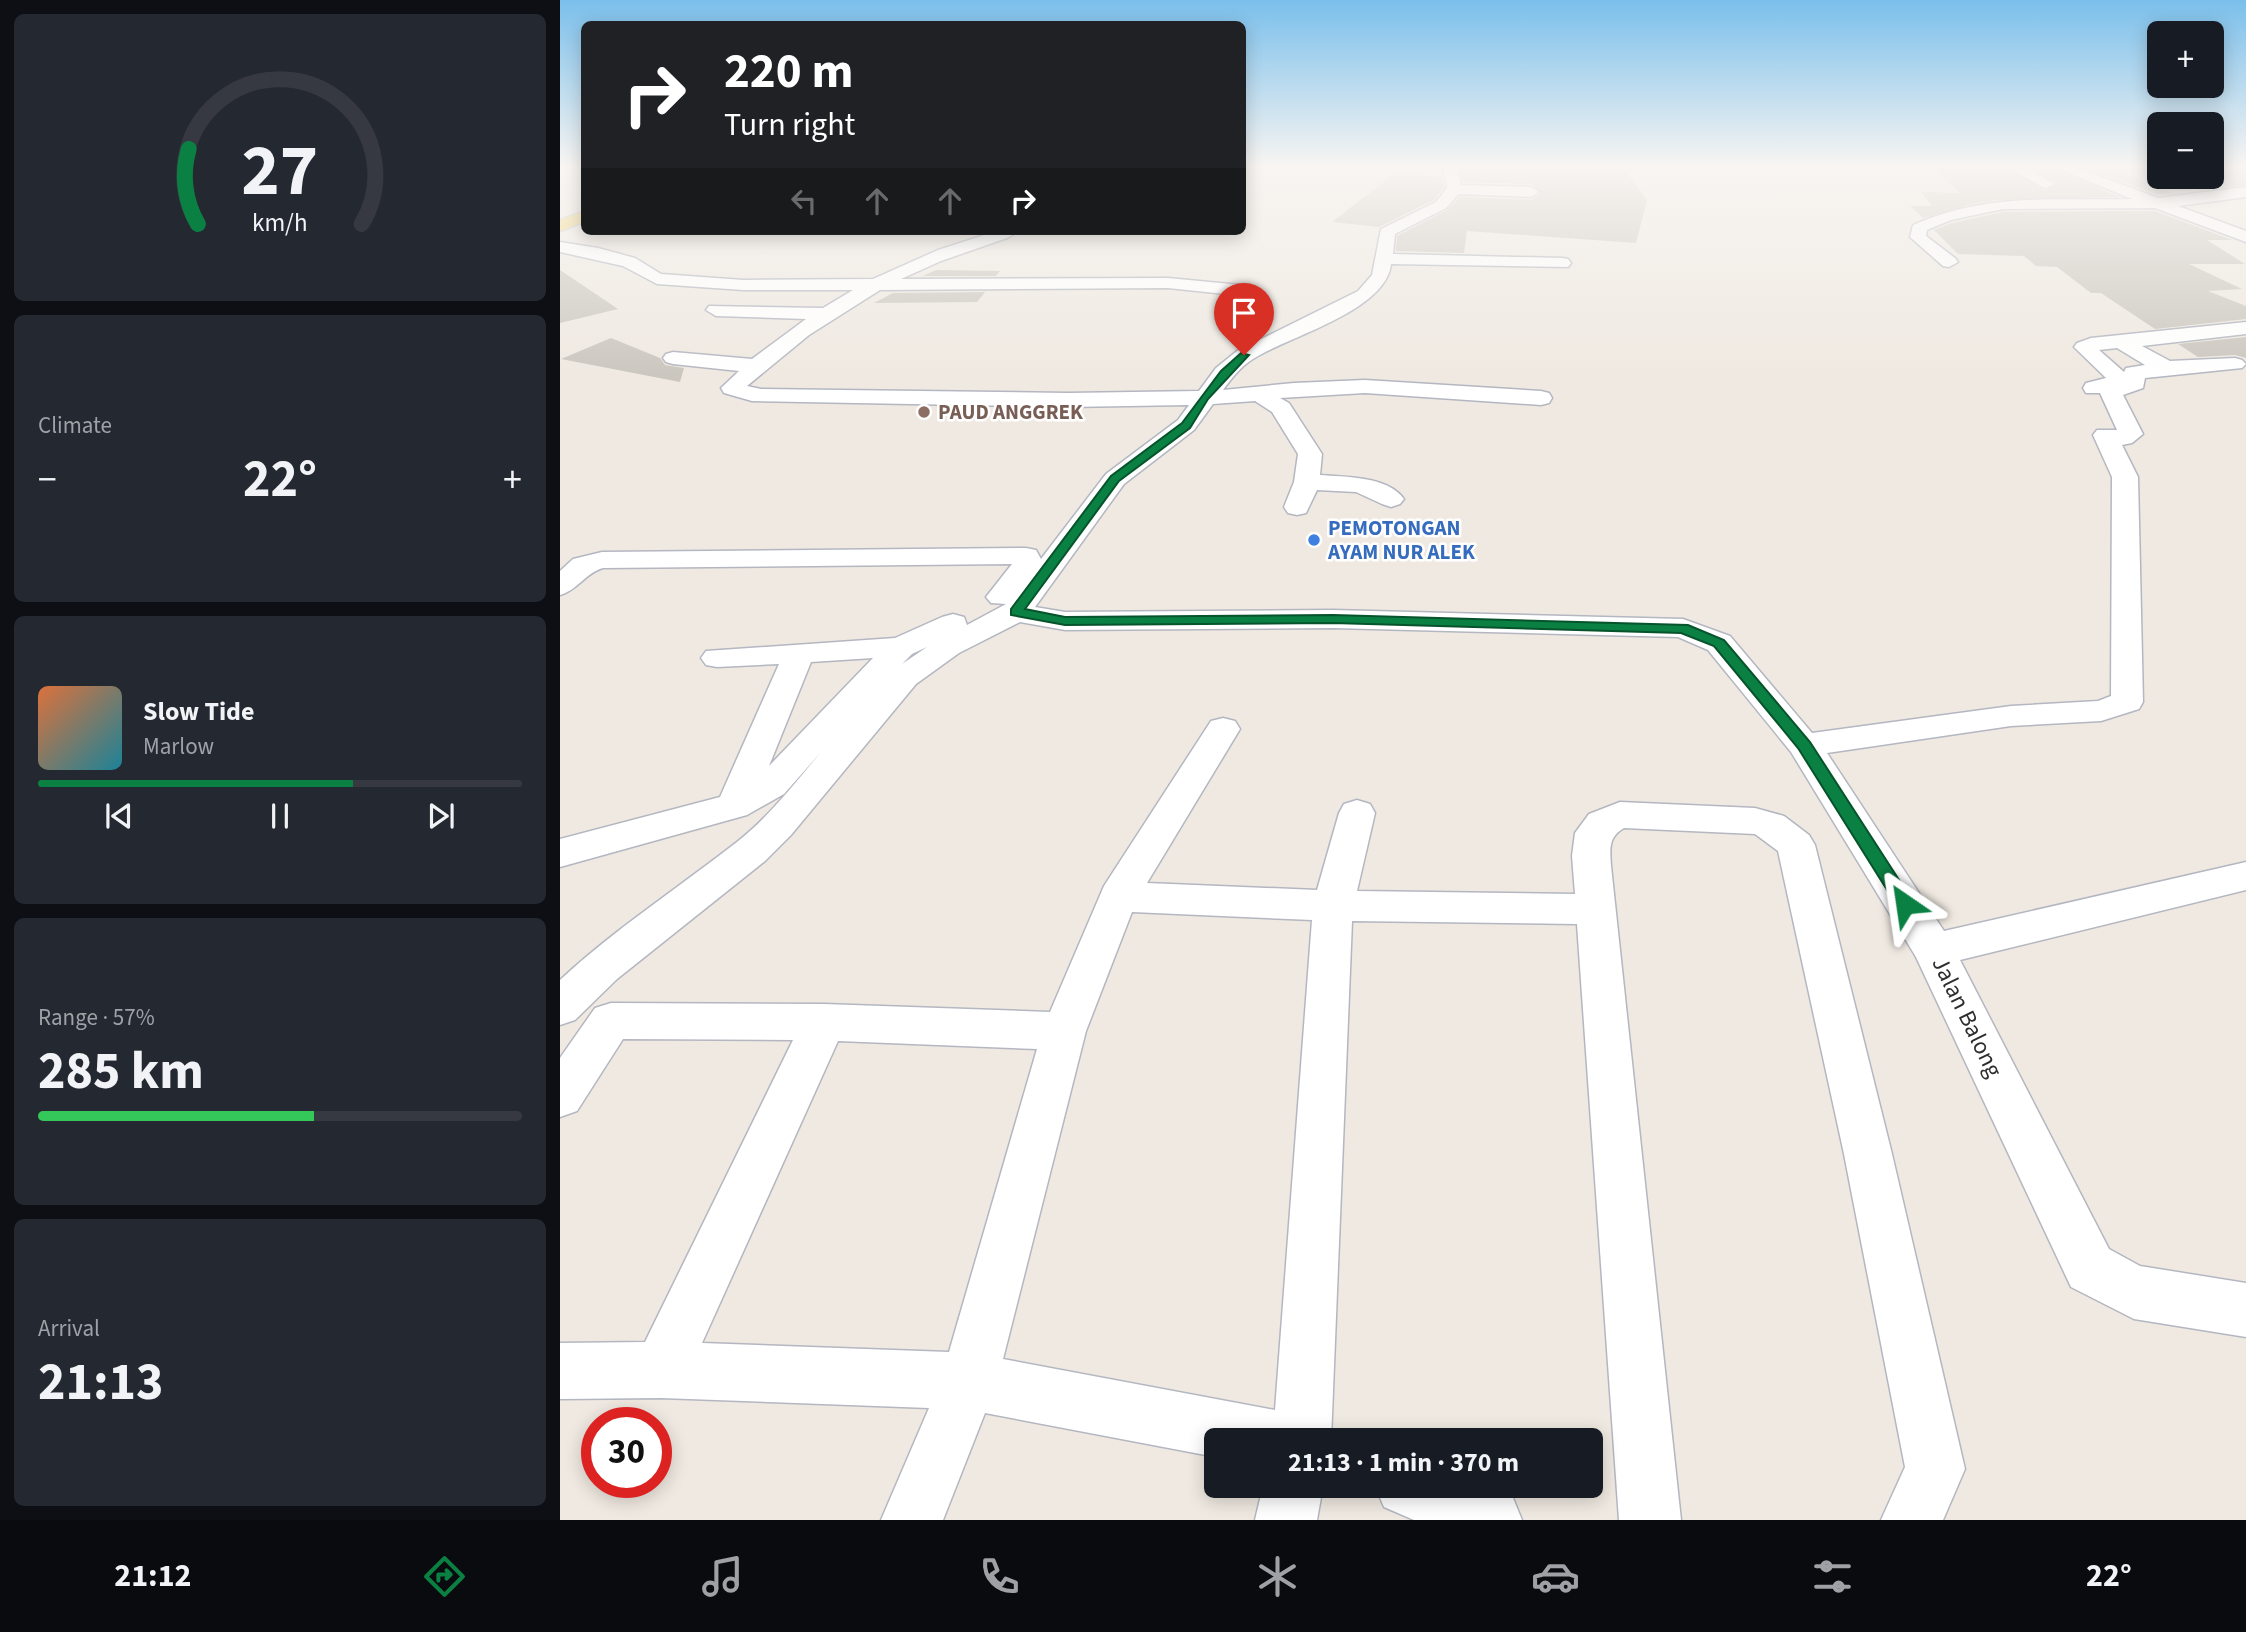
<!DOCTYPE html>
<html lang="en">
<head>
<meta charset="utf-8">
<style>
  :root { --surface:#171b24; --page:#242831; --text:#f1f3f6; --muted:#9ea1a6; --line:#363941; --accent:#0b8043 }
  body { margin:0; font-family:"Source Sans 3",sans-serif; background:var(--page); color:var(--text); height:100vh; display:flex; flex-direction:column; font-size:26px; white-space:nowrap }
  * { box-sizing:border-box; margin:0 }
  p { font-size:23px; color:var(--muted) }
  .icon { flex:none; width:38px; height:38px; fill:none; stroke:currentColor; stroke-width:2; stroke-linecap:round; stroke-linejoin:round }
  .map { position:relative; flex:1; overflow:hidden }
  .sheet { display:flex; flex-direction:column; gap:14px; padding:14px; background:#0d0f14; width:560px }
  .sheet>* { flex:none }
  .banner { position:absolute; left:21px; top:21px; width:665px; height:214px; border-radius:10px; box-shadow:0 4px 18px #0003; background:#202124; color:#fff; overflow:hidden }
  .fabs { position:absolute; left:1587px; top:21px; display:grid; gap:14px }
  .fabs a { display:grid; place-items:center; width:77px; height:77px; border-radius:10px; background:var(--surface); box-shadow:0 4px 18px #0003; font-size:35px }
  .speed { position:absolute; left:21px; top:1407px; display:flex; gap:14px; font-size:35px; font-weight:700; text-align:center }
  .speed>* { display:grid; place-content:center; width:91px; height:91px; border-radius:50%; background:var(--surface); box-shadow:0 4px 18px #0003; line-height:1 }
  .speed .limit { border:10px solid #d22; background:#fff; color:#111 }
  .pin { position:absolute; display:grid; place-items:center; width:60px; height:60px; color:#fff; margin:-72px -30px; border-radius:50% 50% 50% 0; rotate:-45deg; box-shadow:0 0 7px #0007 }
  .pin .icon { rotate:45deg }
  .me { position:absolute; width:77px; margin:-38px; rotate:328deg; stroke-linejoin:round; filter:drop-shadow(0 0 5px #0008) }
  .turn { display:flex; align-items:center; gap:24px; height:147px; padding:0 28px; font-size:32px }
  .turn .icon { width:91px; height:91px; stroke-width:2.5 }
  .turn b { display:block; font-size:49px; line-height:60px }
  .lanes { display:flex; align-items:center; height:66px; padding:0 28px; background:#0003; justify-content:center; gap:35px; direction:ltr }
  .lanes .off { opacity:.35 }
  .big { font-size:52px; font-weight:700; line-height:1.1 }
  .sheet .widget { flex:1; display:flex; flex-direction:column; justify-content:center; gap:10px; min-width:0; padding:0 24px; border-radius:10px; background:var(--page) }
  .sheet .dial { align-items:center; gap:0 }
  .dial svg { height:182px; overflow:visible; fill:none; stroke:var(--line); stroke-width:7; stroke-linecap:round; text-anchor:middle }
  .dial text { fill:var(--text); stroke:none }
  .song { display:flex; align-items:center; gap:21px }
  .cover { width:84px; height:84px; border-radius:10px; background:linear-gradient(135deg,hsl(20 70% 55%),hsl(190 70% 35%)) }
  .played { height:7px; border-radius:4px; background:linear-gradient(90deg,var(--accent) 65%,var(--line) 65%) }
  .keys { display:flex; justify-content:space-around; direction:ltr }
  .heat { display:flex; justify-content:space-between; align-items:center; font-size:38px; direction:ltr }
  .charge { height:10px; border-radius:5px; background:linear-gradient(90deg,#34c759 57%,var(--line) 0) }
  .trip { position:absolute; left:644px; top:1428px; width:399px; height:70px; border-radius:10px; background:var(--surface); box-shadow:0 4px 18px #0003; font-weight:700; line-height:70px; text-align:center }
  .tab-bar { display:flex; height:112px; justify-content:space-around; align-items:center; background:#090b0e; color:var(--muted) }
  .tab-bar .icon { width:49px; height:49px }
  .tab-bar .current { color:var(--accent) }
  .tab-bar b { font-size:32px; color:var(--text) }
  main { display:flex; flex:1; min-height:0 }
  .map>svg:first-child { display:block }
  .building { fill:#cbc7bf }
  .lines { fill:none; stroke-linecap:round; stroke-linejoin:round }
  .minor-casing { stroke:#b4b7c1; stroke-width:3 }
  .major-casing { stroke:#c9c9c9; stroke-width:3 }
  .minor { fill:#fff; fill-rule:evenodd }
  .major { fill:#f2d163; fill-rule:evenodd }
  .route { fill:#0b8043; stroke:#07532c; stroke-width:2 }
  .education-dot { fill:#8d6e63; stroke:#fff; stroke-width:2.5 }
  .shop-dot { fill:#3f7fe0; stroke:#fff; stroke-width:2.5 }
  .labels { text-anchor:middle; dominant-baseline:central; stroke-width:5; stroke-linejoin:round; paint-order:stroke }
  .far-education-label { font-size:21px; font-weight:bold; fill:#785e54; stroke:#fff; text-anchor:start }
  .far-shop-label { font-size:21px; font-weight:bold; fill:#366cbe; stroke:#fff; text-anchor:start }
  .street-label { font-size:24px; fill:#2e2e2e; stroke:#fff }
</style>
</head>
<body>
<main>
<section class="sheet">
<div class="widget dial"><svg viewBox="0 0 100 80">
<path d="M14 69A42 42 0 1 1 86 69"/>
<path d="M14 69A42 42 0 0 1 10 36" stroke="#0b8043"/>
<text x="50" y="56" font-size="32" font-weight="700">27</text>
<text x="50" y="72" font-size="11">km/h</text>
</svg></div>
<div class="widget"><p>Climate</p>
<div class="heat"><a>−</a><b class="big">22°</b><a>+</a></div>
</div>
<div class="widget">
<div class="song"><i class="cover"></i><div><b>Slow Tide</b><p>Marlow</p></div></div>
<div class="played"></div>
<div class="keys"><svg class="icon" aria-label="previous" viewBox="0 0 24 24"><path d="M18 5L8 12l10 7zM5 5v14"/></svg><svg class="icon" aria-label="pause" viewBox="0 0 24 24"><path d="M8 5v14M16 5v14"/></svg><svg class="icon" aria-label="next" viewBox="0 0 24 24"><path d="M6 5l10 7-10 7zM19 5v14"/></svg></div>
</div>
<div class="widget"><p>Range · 57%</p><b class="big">285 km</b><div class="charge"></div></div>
<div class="widget"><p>Arrival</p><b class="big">21:13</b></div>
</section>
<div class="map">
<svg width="1686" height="1520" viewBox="0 0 1686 1520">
  <rect width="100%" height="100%" fill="#efe9e1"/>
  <g class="building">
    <path d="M 899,164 L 929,164 L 934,171 L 1012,166 L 1025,172 L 1032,168 L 1033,164 L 1054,164 L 1067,173 L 1087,200 L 1076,243 L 907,231 L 904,253 L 836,251 L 837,236 L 887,210 L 900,197 L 971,200 L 981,193 L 971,184 L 903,182 Z"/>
    <path d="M 1377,164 L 1441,165 L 1486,191 L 1496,183 L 1466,164 L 1485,164 L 1559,197 L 1434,200 L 1407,205 L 1363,218 L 1350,206 L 1372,206 L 1361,192 L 1400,193 L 1372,166 L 1379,166 Z"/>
    <path d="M 1515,164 L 1539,164 L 1613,193 L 1598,195 Z"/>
    <path d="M 1652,164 L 1686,164 L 1686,185 L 1652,189 Z"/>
    <path d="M 834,174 L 882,177 L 884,187 L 874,200 L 819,227 L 772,222 Z"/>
    <path d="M 1595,211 L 1672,240 L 1647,240 L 1685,264 L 1629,264 L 1682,289 L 1648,291 L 1686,306 L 1686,319 L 1595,329 L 1541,293 L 1531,293 L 1497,267 L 1476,266 L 1464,256 L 1398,254 L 1374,230 L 1392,223 L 1443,212 Z"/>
    <path d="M 0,270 L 58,309 L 0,323 Z"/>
    <path d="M 376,270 L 440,271 L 436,276 L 363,276 Z"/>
    <path d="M 425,292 L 417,302 L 314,303 L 333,293 Z"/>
    <path d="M 1686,337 L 1686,358 L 1675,355 L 1638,357 L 1618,344 Z"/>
    <path d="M 51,338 L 100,358 L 105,365 L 124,368 L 120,382 L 1,359 Z"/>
  </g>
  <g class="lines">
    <defs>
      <g id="minor">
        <path d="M 682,164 L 815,164 L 808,168 L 682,169 Z"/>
        <path d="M 882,164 L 896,164 L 901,185 L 971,187 L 979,192 L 971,197 L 899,194 L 886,208 L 835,234 L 833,254 L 1002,258 L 1008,259 L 1011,263 L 1008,267 L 831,264 C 826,311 729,336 693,359 C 681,366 671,379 663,390 L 734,383 L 805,380 L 981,391 L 989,393 L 992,398 L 989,403 L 981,405 L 805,393 L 720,398 L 729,403 L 762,454 L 760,475 C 785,477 828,476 844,499 L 840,504 L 831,507 L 822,504 L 796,492 L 757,490 L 746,513 L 737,515 L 728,513 L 724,507 L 734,482 L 738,454 L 712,412 L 695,401 L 653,404 L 634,430 L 564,484 L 475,607 L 505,612 L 773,610 L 1123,619 L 1170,636 L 1252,733 L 1451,706 L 1538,701 L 1551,696 L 1552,477 L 1533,435 L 1537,430 L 1557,430 L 1540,393 L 1526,393 L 1523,388 L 1526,383 L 1546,378 L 1514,347 L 1517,343 L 1531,338 L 1686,322 L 1686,334 L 1582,346 L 1610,361 L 1675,358 L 1682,360 L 1686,364 L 1682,368 L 1585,378 L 1583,388 L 1563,395 L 1583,434 L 1572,443 L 1562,445 L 1578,477 L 1583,702 L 1579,709 L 1541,721 L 1451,726 L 1267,753 L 1384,931 L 1686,862 L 1686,890 L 1400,960 L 1549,1249 L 1580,1266 L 1686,1283 L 1686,1337 L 1574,1319 L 1511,1287 L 1356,957 L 1231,752 L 1148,650 L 1118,637 L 773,628 L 505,630 L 460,622 L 399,653 L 356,684 L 231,835 L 205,861 L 57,979 L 15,1020 L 0,1025 L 0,980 C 55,929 118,888 177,842 C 209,817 235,783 261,752 L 224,794 L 187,815 L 0,867 L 0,839 L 160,797 L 219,664 L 157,667 L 146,665 L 141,658 L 146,651 L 335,638 L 382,617 L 393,614 L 404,617 L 407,625 L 446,604 L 431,603 L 426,597 L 452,564 L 43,568 C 25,573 18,590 0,595 L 0,571 L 13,559 L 42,552 L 466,548 L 476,550 L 481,559 L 546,474 L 618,420 L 629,405 L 508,407 L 192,401 L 164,393 L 161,388 L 179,371 L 113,364 L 106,362 L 103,358 L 106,354 L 113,352 L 192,359 L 246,319 L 156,316 L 146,310 L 149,306 L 263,308 L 293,290 L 183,290 L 97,284 L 63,266 L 0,252 L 0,242 L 38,248 L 75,258 L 101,274 L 183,280 L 313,279 L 378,250 L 437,231 L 459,231 L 447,238 L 381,261 L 341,279 L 608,278 L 691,286 L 693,290 L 684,296 L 608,288 L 320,290 L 249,335 L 187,386 L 201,389 L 508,393 L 639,391 L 656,368 L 677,351 L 798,291 L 812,275 L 821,229 L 876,202 L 887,188 ZM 1557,348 L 1585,365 L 1566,368 L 1564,372 L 1539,350 ZM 367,647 L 342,664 L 352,654 ZM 313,658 L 209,766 L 251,662 Z"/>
        <path d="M 1014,164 L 1030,164 L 1031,166 L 1024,170 Z"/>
        <path d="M 1443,164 L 1461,164 L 1494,184 L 1487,188 L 1482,187 Z"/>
        <path d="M 1487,164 L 1507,164 L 1598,198 L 1686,187 L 1686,197 L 1618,206 L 1686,231 L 1686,242 L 1595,208 L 1443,209 L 1391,220 L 1367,230 L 1366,236 L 1395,258 L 1398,262 L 1389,267 L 1383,266 L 1350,237 L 1353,225 C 1427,192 1494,201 1572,199 Z"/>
        <path d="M 663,718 L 675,721 L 680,729 L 587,883 L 757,890 L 779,813 L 784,804 L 797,800 L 810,804 L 815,813 L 797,891 L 1015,894 L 1012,856 L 1015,833 L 1029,814 L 1060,802 L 1195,808 L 1224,816 L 1249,835 L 1255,845 L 1332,1154 L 1405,1469 L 1383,1520 L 1321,1520 L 1345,1467 L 1284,1154 L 1218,851 L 1195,834 L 1064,828 C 1048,837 1050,849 1051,866 L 1121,1520 L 1059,1520 L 1017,924 L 792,921 L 771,1440 L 656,1440 L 656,1457 L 425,1413 L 383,1520 L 321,1520 L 369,1408 L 101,1398 L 0,1399 L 0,1343 L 85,1342 L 233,1040 L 63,1039 L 17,1111 L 0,1117 L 0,1058 L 35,1008 L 51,1003 L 264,1004 L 490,1012 L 544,886 L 651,721 ZM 572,912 L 752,920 L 715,1410 L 443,1359 L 526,1031 ZM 278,1041 L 477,1049 L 389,1352 L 142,1343 Z"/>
        <path d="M 703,1486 L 763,1486 L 757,1520 L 695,1520 Z"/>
        <path d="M 815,1486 L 922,1486 L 953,1498 L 962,1520 L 854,1520 L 824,1507 Z"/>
      </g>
      <path id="major" d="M 24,211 L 24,222 L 0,231 L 0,220 Z"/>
    </defs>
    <use href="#minor" class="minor-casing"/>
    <use href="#major" class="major-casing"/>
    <use href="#minor" class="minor"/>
    <use href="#major" class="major"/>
  </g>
  <linearGradient id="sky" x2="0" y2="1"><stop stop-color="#7abfeb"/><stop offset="0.44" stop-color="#f8f5f2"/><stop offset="1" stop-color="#f8f5f2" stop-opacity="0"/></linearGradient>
  <rect width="1686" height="377" fill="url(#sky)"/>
  <path class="route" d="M 681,353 L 689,355 L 648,399 L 630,428 L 559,481 L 465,609 L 505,617 L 773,615 L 1128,625 L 1164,640 L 1250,742 L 1352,900 L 1355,904 L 1352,909 L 1339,909 L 1238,748 L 1154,646 L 1121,633 L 773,623 L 505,625 L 451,615 L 451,609 L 551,476 L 622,423 L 661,371 Z"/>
  <circle class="education-dot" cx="364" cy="412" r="7"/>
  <circle class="shop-dot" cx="754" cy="540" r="7"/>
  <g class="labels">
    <g class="far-education-label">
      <text x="378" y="412">PAUD ANGGREK</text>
    </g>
    <g class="far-shop-label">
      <text x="768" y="528">PEMOTONGAN<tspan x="768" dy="24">AYAM NUR ALEK</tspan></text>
    </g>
    <g class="street-label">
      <text transform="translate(1407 1017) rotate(64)">Jalan Balong</text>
    </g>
  </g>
</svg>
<div class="fabs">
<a>+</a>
<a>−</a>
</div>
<div class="speed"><div class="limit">30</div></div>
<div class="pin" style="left:684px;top:355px;background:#d93025"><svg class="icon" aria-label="arrive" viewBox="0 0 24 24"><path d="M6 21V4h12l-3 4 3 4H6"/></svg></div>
<svg class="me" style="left:1345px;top:904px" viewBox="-20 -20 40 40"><path d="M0-17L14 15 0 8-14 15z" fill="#0b8043" stroke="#fff" stroke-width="4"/></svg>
<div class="trip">21:13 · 1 min · 370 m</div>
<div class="banner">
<div class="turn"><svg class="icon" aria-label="right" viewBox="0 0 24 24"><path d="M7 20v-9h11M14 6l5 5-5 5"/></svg><div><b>220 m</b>Turn right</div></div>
<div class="lanes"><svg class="icon off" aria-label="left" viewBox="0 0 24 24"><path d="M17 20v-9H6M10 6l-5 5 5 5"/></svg><svg class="icon off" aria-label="ahead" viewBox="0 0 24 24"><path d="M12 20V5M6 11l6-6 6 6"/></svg><svg class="icon off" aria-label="ahead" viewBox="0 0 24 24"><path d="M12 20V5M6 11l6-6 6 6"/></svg><svg class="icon" aria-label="right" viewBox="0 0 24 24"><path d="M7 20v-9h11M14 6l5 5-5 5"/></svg></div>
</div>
</div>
</main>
<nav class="tab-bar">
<b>21:12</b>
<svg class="icon current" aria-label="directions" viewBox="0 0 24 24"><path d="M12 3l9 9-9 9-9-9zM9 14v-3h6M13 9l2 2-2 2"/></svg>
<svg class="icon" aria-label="music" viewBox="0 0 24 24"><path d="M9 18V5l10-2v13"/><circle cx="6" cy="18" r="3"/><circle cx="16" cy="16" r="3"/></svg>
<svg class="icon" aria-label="phone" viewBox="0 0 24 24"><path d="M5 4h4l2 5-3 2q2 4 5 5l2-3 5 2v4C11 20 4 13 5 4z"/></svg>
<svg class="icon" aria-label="climate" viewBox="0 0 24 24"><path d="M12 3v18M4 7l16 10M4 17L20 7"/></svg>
<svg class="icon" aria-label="car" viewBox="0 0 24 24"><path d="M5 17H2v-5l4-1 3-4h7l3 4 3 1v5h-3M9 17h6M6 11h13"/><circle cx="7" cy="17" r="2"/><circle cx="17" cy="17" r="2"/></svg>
<svg class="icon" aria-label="filters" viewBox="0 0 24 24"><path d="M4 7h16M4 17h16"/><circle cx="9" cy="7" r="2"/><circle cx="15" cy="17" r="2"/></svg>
<b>22°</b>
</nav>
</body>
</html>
